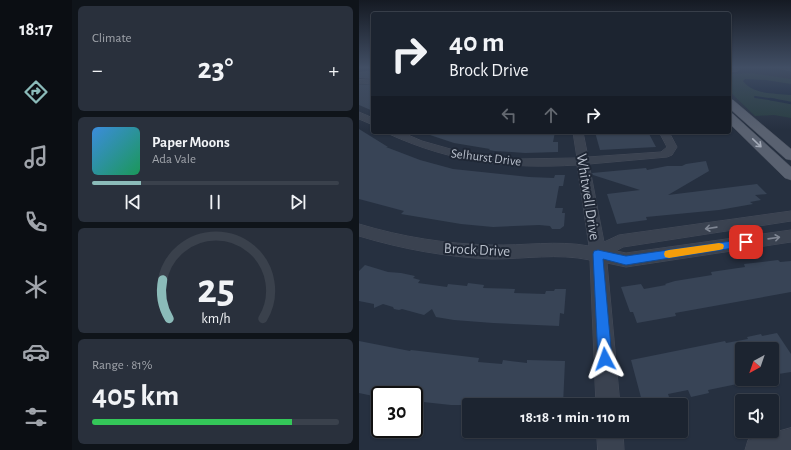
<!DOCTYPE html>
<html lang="en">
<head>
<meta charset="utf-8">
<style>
  :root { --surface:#1c2430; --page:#29303c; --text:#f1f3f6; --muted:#a0a4ab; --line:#3a414c; --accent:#8bbbb9 }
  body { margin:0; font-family:"Alegreya Sans",sans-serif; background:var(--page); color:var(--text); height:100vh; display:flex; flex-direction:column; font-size:15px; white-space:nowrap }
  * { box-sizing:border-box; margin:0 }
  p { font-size:13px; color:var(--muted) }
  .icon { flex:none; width:22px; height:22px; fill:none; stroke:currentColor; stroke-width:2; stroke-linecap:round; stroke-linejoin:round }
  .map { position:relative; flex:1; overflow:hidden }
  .drawer { display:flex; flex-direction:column; gap:6px; padding:6px; background:#0f141a; width:287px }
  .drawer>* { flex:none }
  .guide { position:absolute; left:12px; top:12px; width:360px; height:122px; border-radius:4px; box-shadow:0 1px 3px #0004,0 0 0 1px var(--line); background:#1c2430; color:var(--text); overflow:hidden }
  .needle { width:26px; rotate:220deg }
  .fabs { position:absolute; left:376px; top:342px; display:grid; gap:8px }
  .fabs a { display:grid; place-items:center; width:44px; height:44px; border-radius:4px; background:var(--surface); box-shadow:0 1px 3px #0004,0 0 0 1px var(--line); font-size:20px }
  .speed { position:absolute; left:12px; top:386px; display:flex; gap:8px; font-size:20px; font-weight:700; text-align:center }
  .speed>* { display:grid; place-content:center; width:52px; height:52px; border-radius:50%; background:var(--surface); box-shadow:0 1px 3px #0004,0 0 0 1px var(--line); line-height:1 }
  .speed .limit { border:2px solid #111; border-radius:6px; background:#fff; color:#111 }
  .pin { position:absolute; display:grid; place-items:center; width:34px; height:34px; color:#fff; margin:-17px; border-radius:8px; box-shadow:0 2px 6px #0006 }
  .me { position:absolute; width:44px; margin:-22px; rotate:356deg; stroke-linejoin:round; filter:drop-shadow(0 0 3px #0008) }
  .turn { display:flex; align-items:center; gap:14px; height:84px; padding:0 12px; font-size:18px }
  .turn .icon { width:52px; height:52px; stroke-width:2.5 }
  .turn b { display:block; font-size:28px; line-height:34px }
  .lanes { display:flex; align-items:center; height:38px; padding:0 12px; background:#0003; justify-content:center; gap:20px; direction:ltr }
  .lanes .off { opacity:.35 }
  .big { font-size:30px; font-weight:700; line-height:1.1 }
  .drawer .card { flex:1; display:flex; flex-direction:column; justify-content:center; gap:6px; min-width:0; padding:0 14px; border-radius:6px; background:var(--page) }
  .drawer .dial { align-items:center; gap:0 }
  .dial svg { height:104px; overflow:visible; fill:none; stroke:var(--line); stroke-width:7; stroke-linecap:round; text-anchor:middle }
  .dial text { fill:var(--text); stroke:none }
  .song { display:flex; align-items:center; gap:12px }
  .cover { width:48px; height:48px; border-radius:6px; background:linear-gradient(135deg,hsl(210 70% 55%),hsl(150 70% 35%)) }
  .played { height:4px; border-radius:2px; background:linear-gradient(90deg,var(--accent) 20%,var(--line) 20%) }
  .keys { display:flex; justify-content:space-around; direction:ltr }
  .heat { display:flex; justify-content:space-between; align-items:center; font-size:22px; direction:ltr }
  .charge { height:6px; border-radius:3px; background:linear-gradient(90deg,#34c759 81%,var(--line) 0) }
  .trip { position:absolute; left:103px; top:398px; width:226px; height:40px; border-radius:4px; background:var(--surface); box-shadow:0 1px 3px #0004,0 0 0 1px var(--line); font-weight:700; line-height:40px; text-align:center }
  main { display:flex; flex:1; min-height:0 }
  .tab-bar { display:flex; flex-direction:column; width:72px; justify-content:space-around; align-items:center; background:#0b0e13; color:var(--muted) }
  .tab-bar .icon { width:28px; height:28px }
  .tab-bar .selected { color:var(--accent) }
  .tab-bar b { font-size:18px; color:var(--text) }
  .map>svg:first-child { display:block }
  .green { fill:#283d41 }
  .water { fill:#19273e }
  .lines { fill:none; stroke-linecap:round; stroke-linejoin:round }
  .stream-far1 { stroke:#19273e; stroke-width:2 }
  .stream { stroke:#19273e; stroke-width:2.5 }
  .building { fill:#384456 }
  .minor-casing { stroke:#444b59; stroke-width:1 }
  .major-casing { stroke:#444b59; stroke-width:1 }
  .minor { fill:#3a4250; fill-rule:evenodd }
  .major { fill:#596170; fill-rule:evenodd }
  .oneway { stroke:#a4abb8 }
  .oneway2 { stroke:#7f8693 }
  .route { fill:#1a73e8; stroke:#114b97 }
  .slow { fill:#f59e0b }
  .labels { text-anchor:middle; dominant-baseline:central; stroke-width:4; stroke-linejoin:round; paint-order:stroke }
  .far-street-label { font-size:13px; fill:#b7beca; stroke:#1f2735 }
  .street-label { font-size:15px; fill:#b7beca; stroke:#1f2735 }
</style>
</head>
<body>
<main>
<nav class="tab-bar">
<b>18:17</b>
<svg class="icon selected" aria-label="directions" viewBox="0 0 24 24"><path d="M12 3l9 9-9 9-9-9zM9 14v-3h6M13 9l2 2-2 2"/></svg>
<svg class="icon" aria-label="music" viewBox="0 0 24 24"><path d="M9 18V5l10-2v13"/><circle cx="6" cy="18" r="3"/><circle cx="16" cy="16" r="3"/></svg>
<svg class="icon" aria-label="phone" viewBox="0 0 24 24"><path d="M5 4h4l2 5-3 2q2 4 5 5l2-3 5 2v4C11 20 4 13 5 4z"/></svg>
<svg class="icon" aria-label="climate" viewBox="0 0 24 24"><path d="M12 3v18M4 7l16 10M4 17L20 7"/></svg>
<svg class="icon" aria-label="car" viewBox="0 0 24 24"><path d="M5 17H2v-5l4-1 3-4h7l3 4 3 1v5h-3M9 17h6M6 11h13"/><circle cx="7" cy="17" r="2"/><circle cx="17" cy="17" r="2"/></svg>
<svg class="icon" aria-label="filters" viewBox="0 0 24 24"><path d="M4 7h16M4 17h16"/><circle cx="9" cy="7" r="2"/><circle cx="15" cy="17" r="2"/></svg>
</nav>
<section class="drawer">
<div class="card"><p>Climate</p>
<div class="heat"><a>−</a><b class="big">23°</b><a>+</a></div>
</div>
<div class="card">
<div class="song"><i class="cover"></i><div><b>Paper Moons</b><p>Ada Vale</p></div></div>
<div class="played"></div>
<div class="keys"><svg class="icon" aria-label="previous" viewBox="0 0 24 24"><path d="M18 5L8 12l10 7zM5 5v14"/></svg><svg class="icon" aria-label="pause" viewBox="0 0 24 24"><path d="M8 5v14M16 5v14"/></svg><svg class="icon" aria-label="next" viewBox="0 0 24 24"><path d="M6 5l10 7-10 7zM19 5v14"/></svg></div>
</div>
<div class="card dial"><svg viewBox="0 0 100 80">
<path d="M14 69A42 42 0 1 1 86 69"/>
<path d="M14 69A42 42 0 0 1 9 39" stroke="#8bbbb9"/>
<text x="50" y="56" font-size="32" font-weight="700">25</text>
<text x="50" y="72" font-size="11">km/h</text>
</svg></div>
<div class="card"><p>Range · 81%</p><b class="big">405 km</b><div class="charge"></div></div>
</section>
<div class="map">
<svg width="432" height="450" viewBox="0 0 432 450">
  <rect width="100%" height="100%" fill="#263040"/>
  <path class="green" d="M 392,73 L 432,79 L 432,118 L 415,115 L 396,116 L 370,91 L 370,74 Z"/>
  <path class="water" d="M 386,79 L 407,80 L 432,84 L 432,95 C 417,93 394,95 384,81 Z"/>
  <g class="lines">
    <path class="stream-far1" d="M 396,97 L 417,100"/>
    <path class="stream" d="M 411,99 L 432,103"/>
  </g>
  <g class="building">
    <path d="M 14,70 L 14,78 L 0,78 L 0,72 Z"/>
    <path d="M 14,84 L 14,111 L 0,105 L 0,85 Z"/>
    <path d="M 0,129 L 29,147 L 27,147 L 61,160 L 94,169 L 170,177 L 195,178 L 196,175 L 206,175 L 204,186 L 200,186 L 196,208 L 204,208 L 203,213 L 206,213 L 205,226 L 201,229 L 193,229 L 191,226 L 180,225 L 134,227 L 102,224 L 42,214 L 45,211 L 0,199 Z"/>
    <path d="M 68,132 L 196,132 L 194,142 L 199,142 L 199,152 L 166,153 L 136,151 L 130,150 L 131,149 L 95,143 L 68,134 Z"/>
    <path d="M 236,132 L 289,132 L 297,147 L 241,150 Z"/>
    <path d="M 347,161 L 350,171 L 309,195 L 398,184 L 408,194 L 396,195 L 402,200 L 391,202 L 394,204 L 360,210 L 287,217 L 288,220 L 258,224 L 248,194 L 281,190 L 234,175 L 233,173 L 287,168 L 288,170 L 308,166 L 323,166 L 327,164 Z"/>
    <path d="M 419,260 L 421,262 L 432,261 L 432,292 L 316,313 L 317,316 L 278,323 L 274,312 L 271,312 L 262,287 L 282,284 L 285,289 L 307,285 L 306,284 L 316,281 L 353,275 L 352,272 L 386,267 L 385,264 Z"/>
    <path d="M 6,265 L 29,272 L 42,273 L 56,276 L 54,278 L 61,280 L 59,283 L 88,287 L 89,284 L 108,286 L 109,283 L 125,285 L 124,288 L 156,289 L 155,293 L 186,294 L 187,291 L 195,291 L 196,289 L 207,289 L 205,314 L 201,313 L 200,326 L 134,323 L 95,320 L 77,317 L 73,309 L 65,315 L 43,309 L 40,310 L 35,309 L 34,307 L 24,304 L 15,308 L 15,304 L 0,301 L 0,271 Z"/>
    <path d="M 418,333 L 432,354 L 432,372 L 413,375 L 413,349 L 383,349 L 383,383 L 349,390 L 350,393 L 332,397 L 329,390 L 309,394 L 312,403 L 284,405 L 272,360 L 366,341 L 367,343 L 389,339 L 388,337 L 402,334 L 403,336 Z"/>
    <path d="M 0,341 L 51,351 L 52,350 L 120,358 L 119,362 L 143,364 L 144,360 L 168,363 L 168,360 L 206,361 L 204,405 L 92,405 L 55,401 L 55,395 L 20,395 L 19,397 L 0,393 Z"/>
  </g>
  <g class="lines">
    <defs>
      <g id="minor">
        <path d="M 383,67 L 379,71 L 370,72 L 370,68 Z"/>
        <path d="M 417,67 L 432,67 L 432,71 L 418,68 Z"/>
        <path d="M 14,79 L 14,83 L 0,84 L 0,80 Z"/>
        <path d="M 0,112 L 14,118 L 14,125 L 0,119 Z"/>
        <path d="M 29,132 L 42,132 L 63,141 L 109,154 L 160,159 L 218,158 L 214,132 L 224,132 L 229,157 L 302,152 L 308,147 L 300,132 L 310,132 L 318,147 L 313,155 L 308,157 L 230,164 L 245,242 L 260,235 L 432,211 L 432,221 L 264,247 L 257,251 L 267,253 L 432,230 L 432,242 L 267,267 L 248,263 L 261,405 L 237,405 L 231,260 C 199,253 166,259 133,259 C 87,257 43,249 0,236 L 0,224 C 43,237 87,244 132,245 C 165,246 198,240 230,246 L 218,165 C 150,169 94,163 30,134 Z"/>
        <path d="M 432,428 L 432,450 L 386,450 L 389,440 Z"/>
        <path d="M 238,431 L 264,431 L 265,450 L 239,450 Z"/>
      </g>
      <g id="major">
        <path d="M 370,99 L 374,100 L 432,149 L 432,160 L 427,159 L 370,108 Z"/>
        <path d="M 370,112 L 374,114 L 432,167 L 432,180 L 426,178 L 370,123 Z"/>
      </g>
    </defs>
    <use href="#minor" class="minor-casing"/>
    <use href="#major" class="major-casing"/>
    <use href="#minor" class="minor"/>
    <use href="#major" class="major"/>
  </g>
  <defs><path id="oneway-shaft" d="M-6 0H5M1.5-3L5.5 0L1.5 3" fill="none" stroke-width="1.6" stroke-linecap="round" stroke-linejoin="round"/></defs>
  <use class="oneway" href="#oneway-shaft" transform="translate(398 143) rotate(44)"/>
  <g class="oneway2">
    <use href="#oneway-shaft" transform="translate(352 228) rotate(172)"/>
    <use href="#oneway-shaft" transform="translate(415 238) rotate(-8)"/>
  </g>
  <linearGradient id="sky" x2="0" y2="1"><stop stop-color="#151a23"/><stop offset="0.52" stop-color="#414e64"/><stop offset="1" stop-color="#414e64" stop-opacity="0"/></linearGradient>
  <rect width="432" height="130" fill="url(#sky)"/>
  <path class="route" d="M 387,239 L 390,240 L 392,242 L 390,245 L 387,246 L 267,265 L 244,259 L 253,359 L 251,364 L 246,366 L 241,364 L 239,359 L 234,254 L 235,251 L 239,250 L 267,256 Z"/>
  <path class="slow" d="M 360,243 L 364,244 L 365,246 L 364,249 L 360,250 L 310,258 L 306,257 L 305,254 L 306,251 L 310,250 Z"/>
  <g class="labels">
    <g class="far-street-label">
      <text transform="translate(127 158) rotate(7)">Selhurst Drive</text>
    </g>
    <g class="street-label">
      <text transform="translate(229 197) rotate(81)">Whitwell Drive</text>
      <text transform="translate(118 250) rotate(3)">Brock Drive</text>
    </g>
  </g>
</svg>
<div class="fabs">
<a><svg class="needle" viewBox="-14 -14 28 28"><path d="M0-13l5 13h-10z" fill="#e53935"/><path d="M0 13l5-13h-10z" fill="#a0a4ab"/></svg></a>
<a><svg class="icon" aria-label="sound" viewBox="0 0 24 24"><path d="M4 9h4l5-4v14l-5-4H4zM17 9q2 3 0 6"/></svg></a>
</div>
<div class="speed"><div class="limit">30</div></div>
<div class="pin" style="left:387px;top:242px;background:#d93025"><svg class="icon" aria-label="arrive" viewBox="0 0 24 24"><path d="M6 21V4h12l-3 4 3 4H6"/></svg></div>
<svg class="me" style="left:246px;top:359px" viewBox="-20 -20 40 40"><path d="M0-17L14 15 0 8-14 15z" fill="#1a73e8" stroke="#fff" stroke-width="4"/></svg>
<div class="trip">18:18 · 1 min · 110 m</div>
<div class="guide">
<div class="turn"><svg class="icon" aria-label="right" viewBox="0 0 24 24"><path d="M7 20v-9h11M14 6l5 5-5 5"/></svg><div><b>40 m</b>Brock Drive</div></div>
<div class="lanes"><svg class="icon off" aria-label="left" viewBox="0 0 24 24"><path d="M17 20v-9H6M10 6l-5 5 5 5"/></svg><svg class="icon off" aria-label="ahead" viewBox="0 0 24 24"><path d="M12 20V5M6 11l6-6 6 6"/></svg><svg class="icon" aria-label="right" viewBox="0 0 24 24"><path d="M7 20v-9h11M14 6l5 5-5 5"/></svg></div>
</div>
</div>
</main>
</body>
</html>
